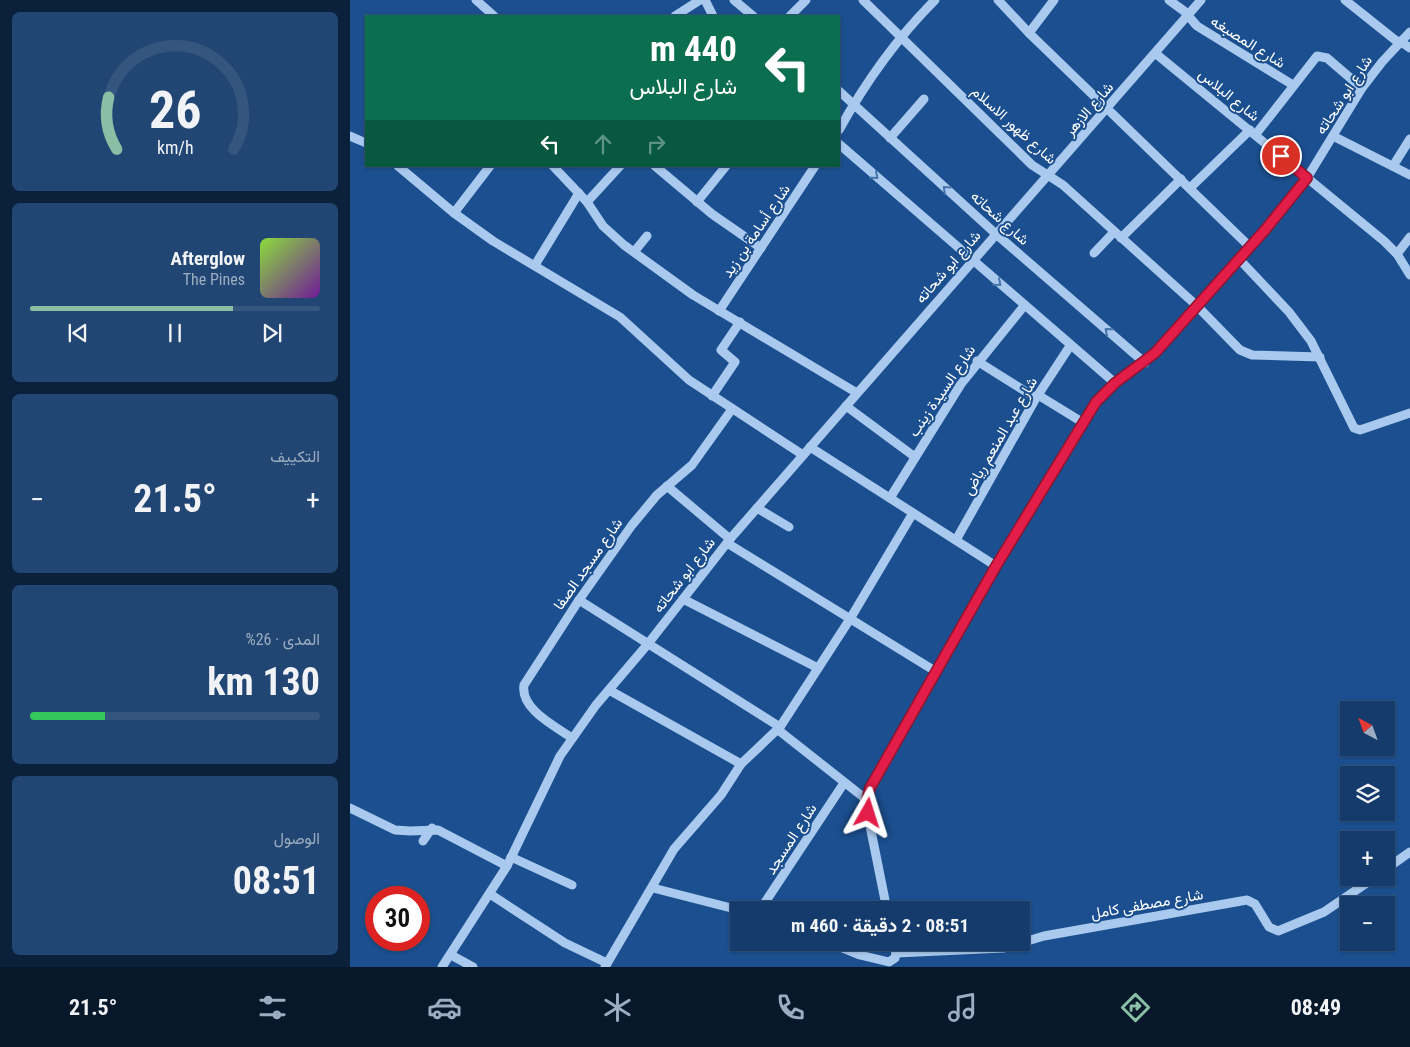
<!DOCTYPE html>
<html lang="ar">
<head>
<meta charset="utf-8">
<style>
  :root { --surface:#143b6b; --page:#214673; --text:#f1f3f6; --muted:#9dadc1; --line:#33557e; --accent:#8abfa5 }
  body { margin:0; font-family:"Roboto Condensed",Vazirmatn,sans-serif; background:var(--page); color:var(--text); direction:rtl; height:100vh; display:flex; flex-direction:column; font-size:19px; white-space:nowrap }
  * { box-sizing:border-box; margin:0 }
  p { font-size:16px; color:var(--muted) }
  .icon { flex:none; width:28px; height:28px; fill:none; stroke:currentColor; stroke-width:2; stroke-linecap:round; stroke-linejoin:round }
  .map { position:relative; flex:1; overflow:hidden; direction:ltr }
  .details { display:flex; flex-direction:column; gap:12px; padding:12px; background:#0b203b; width:350px }
  .details>* { flex:none }
  .guide { position:absolute; left:15px; top:15px; width:475px; height:152px; border-radius:0px; box-shadow:0 1px 4px #0004,0 0 0 1px var(--line); direction:rtl; background:#0b6e4f; color:#fff; overflow:hidden }
  .needle { width:32px; rotate:319deg }
  .tools { position:absolute; left:990px; top:701px; display:grid; gap:10px }
  .tools a { display:grid; place-items:center; width:55px; height:55px; border-radius:0px; background:var(--surface); box-shadow:0 1px 4px #0004,0 0 0 1px var(--line); font-size:25px }
  .speed { position:absolute; left:15px; top:886px; display:flex; gap:10px; font-size:25px; font-weight:700; text-align:center }
  .speed>* { display:grid; place-content:center; width:65px; height:65px; border-radius:50%; background:var(--surface); box-shadow:0 1px 4px #0004,0 0 0 1px var(--line); line-height:1 }
  .speed .limit { border:8px solid #d22; background:#fff; color:#111 }
  .pin { position:absolute; display:grid; place-items:center; width:42px; height:42px; color:#fff; margin:-21px; border:2px solid #fff; border-radius:50%; box-shadow:0 1px 5px #0007 }
  .me { position:absolute; width:55px; margin:-28px; rotate:6deg; stroke-linejoin:round; filter:drop-shadow(0 0 4px #0008) }
  .turn { display:flex; align-items:center; gap:18px; height:105px; padding:0 20px; font-size:22px }
  .turn .icon { width:65px; height:65px; stroke-width:2.5 }
  .turn b { display:block; font-size:35px; line-height:42px }
  .lanes { display:flex; align-items:center; height:48px; padding:0 20px; background:#0003; justify-content:center; gap:25px; direction:ltr }
  .lanes .off { opacity:.35 }
  .big { font-size:38px; font-weight:700; line-height:1.1 }
  .details .tile { flex:1; display:flex; flex-direction:column; justify-content:center; gap:8px; min-width:0; padding:0 18px; border-radius:8px; background:var(--page) }
  .details .dial { align-items:center; gap:0 }
  .dial svg { height:130px; overflow:visible; fill:none; stroke:var(--line); stroke-width:7; stroke-linecap:round; text-anchor:middle }
  .dial text { fill:var(--text); stroke:none }
  .song { display:flex; align-items:center; gap:15px }
  .cover { width:60px; height:60px; border-radius:8px; background:linear-gradient(135deg,hsl(90 70% 55%),hsl(280 70% 35%)) }
  .played { height:5px; border-radius:2px; background:linear-gradient(90deg,var(--accent) 70%,var(--line) 70%) }
  .keys { display:flex; justify-content:space-around; direction:ltr }
  .heat { display:flex; justify-content:space-between; align-items:center; font-size:28px; direction:ltr }
  .charge { height:8px; border-radius:4px; background:linear-gradient(90deg,#34c759 26%,var(--line) 0) }
  .trip { position:absolute; left:380px; top:901px; width:300px; height:50px; border-radius:0px; background:var(--surface); box-shadow:0 1px 4px #0004,0 0 0 1px var(--line); font-weight:700; line-height:50px; text-align:center; direction:rtl }
  .tab-bar { display:flex; height:80px; justify-content:space-around; align-items:center; background:#08182b; color:var(--muted) }
  .tab-bar .icon { width:35px; height:35px }
  .tab-bar .active { color:var(--accent) }
  .tab-bar b { font-size:22px; color:var(--text) }
  main { display:flex; flex:1; min-height:0 }
  .map>svg:first-child { display:block }
  .lines { fill:none; stroke-linecap:round; stroke-linejoin:round }
  .minor { stroke:#a9c9ee; stroke-width:9 }
  .oneway { stroke:#4674ac }
  .route-casing { stroke:#92132f; stroke-width:12 }
  .route { stroke:#e11d48; stroke-width:9 }
  .labels { text-anchor:middle; dominant-baseline:central; stroke-width:4; stroke-linejoin:round; paint-order:stroke }
  .street-label { font-size:15px; fill:#fff; stroke:#1b4f8f }
</style>
</head>
<body>
<main>
<div class="map">
<svg width="1060" height="967" viewBox="0 0 1060 967">
  <rect width="100%" height="100%" fill="#1b4f8f"/>
  <g class="lines">
    <g class="minor">
      <path d="M 126,0 L 144,16"/>
      <path d="M 355,0 L 363,16"/>
      <path d="M 384,0 L 403,16"/>
      <path d="M 513,0 L 682,165 L 713,185 L 846,305 L 890,350 L 902,355 L 970,357"/>
      <path d="M 648,0 L 679,33 L 900,247"/>
      <path d="M 819,0 L 834,11 L 847,26 L 943,85"/>
      <path d="M 995,0 L 1049,43"/>
      <path d="M 325,16 L 350,0"/>
      <path d="M 440,16 L 456,0"/>
      <path d="M 679,33 L 704,0"/>
      <path d="M 1050,41 L 1060,48"/>
      <path d="M 805,53 L 1034,241 L 1047,254 L 1060,275"/>
      <path d="M 489,91 L 646,234 L 795,363"/>
      <path d="M 489,130 C 515,83 547,38 585,0"/>
      <path d="M 906,134 L 967,56 L 977,58 L 1012,88"/>
      <path d="M 0,136 L 16,143"/>
      <path d="M 983,136 L 1060,175"/>
      <path d="M 540,138 L 574,99"/>
      <path d="M 489,144 L 765,383"/>
      <path d="M 48,166 L 104,213 L 143,241 L 270,317 L 339,380 L 453,455"/>
      <path d="M 203,166 L 237,202 L 253,226 L 274,245 L 343,295 L 507,393"/>
      <path d="M 305,166 L 362,214 L 411,248"/>
      <path d="M 1043,166 L 1060,139"/>
      <path d="M 840,188 L 900,130"/>
      <path d="M 237,202 L 270,166"/>
      <path d="M 347,202 L 376,166"/>
      <path d="M 104,213 L 140,166"/>
      <path d="M 771,238 L 831,179"/>
      <path d="M 284,252 L 297,236"/>
      <path d="M 744,253 L 764,232"/>
      <path d="M 1047,254 L 1060,237"/>
      <path d="M 889,259 L 939,312 L 961,341 L 1004,428 L 1010,430 L 1060,413"/>
      <path d="M 185,265 L 229,193"/>
      <path d="M 369,311 L 465,166"/>
      <path d="M 627,361 L 686,398"/>
      <path d="M 688,395 L 732,422"/>
      <path d="M 362,396 L 385,362 L 371,350 L 390,322"/>
      <path d="M 496,406 L 565,457"/>
      <path d="M 460,447 L 646,566"/>
      <path d="M 317,486 L 380,539"/>
      <path d="M 540,498 L 611,384 L 674,306"/>
      <path d="M 407,508 L 439,527"/>
      <path d="M 606,540 L 686,398 L 720,346"/>
      <path d="M 377,543 L 585,671"/>
      <path d="M 333,599 L 468,668"/>
      <path d="M 229,600 L 430,727"/>
      <path d="M 259,690 L 391,764"/>
      <path d="M 427,729 L 517,800"/>
      <path d="M 222,738 C 205,726 170,709 174,685 L 229,600 L 282,525 L 307,495 L 342,465 L 382,409"/>
      <path d="M 0,808 L 45,830 L 60,831 L 88,830 L 157,866"/>
      <path d="M 73,841 L 82,828"/>
      <path d="M 161,857 L 222,885"/>
      <path d="M 1036,869 L 1060,852"/>
      <path d="M 303,888 L 389,910"/>
      <path d="M 140,894 L 215,943 L 257,963"/>
      <path d="M 410,910 L 494,783"/>
      <path d="M 537,910 L 516,806 L 518,794 L 646,566 L 746,402 L 765,383 L 805,353 L 929,213 L 957,178 L 1012,88 L 1032,62 L 1060,32"/>
      <path d="M 478,942 L 510,955 L 539,962 L 545,958 L 546,953"/>
      <path d="M 544,942 L 546,953"/>
      <path d="M 546,953 L 654,948 L 694,936 L 897,900 L 905,904 L 919,927 L 928,931 L 974,912 L 1024,878"/>
      <path d="M 101,955 L 123,967"/>
      <path d="M 92,967 L 157,866 L 210,756 L 246,705 L 297,645 L 380,539 L 851,0"/>
      <path d="M 255,967 L 324,849 L 371,795 L 391,764 L 430,727 L 500,619 L 563,513"/>
    </g>
  </g>
  <defs><path id="oneway-chevron" d="M-2-3.5L2.5 0L-2 3.5" fill="none" stroke-width="1.6" stroke-linecap="round" stroke-linejoin="round" transform="scale(1.25)"/></defs>
  <g class="oneway">
    <use href="#oneway-chevron" transform="translate(525 176) rotate(41)"/>
    <use href="#oneway-chevron" transform="translate(596 189) rotate(-138)"/>
    <use href="#oneway-chevron" transform="translate(648 283) rotate(41)"/>
    <use href="#oneway-chevron" transform="translate(758 331) rotate(-139)"/>
  </g>
  <g class="lines">
    <defs>
      <path id="route" d="M 518,813 L 517,800 L 520,788 L 646,566 L 746,402 L 765,383 L 805,353 L 915,230 L 957,178 L 931,156"/>
    </defs>
    <use href="#route" class="route-casing"/>
    <use href="#route" class="route"/>
  </g>
  <g class="labels">
    <g class="street-label">
      <text transform="translate(898 42) rotate(32)">شارع المصبغه</text>
      <text transform="translate(879 95) rotate(39)">شارع البلاس</text>
      <text transform="translate(994 95) rotate(-57)">شارع ابو شحاته</text>
      <text transform="translate(739 109) rotate(-49)">شارع الازهر</text>
      <text transform="translate(664 125) rotate(42)">شارع ظهور الاسلام</text>
      <text transform="translate(650 218) rotate(42)">شارع شحاته</text>
      <text transform="translate(406 231) rotate(-56)">شارع أسامة بن زيد</text>
      <text transform="translate(598 267) rotate(-49)">شارع ابو شحاته</text>
      <text transform="translate(592 391) rotate(-56)">شارع السيدة زينب</text>
      <text transform="translate(650 436) rotate(-60)">شارع عبد المنعم رياض</text>
      <text transform="translate(238 564) rotate(-55)">شارع مسجد الصفا</text>
      <text transform="translate(334 575) rotate(-52)">شارع ابو شحاته</text>
      <text transform="translate(441 839) rotate(-57)">شارع المسجد</text>
      <text transform="translate(797 904) rotate(-10)">شارع مصطفى كامل</text>
    </g>
  </g>
</svg>
<div class="tools">
<a><svg class="needle" viewBox="-14 -14 28 28"><path d="M0-13l5 13h-10z" fill="#e53935"/><path d="M0 13l5-13h-10z" fill="#9dadc1"/></svg></a>
<a><svg class="icon" aria-label="layers" viewBox="0 0 24 24"><path d="M12 4l9 5-9 5-9-5zM3 14l9 5 9-5"/></svg></a>
<a>+</a>
<a>−</a>
</div>
<div class="speed"><div class="limit">30</div></div>
<div class="pin" style="left:931px;top:156px;background:#d93025"><svg class="icon" aria-label="arrive" viewBox="0 0 24 24"><path d="M6 21V4h12l-3 4 3 4H6"/></svg></div>
<svg class="me" style="left:518px;top:813px" viewBox="-20 -20 40 40"><path d="M0-17L14 15 0 8-14 15z" fill="#e11d48" stroke="#fff" stroke-width="4"/></svg>
<div class="trip">08:51 · 2 دقيقة · 460 m</div>
<div class="guide">
<div class="turn"><svg class="icon" aria-label="left" viewBox="0 0 24 24"><path d="M17 20v-9H6M10 6l-5 5 5 5"/></svg><div><b>440 m</b>شارع البلاس</div></div>
<div class="lanes"><svg class="icon" aria-label="left" viewBox="0 0 24 24"><path d="M17 20v-9H6M10 6l-5 5 5 5"/></svg><svg class="icon off" aria-label="ahead" viewBox="0 0 24 24"><path d="M12 20V5M6 11l6-6 6 6"/></svg><svg class="icon off" aria-label="right" viewBox="0 0 24 24"><path d="M7 20v-9h11M14 6l5 5-5 5"/></svg></div>
</div>
</div>
<section class="details">
<div class="tile dial"><svg viewBox="0 0 100 80">
<path d="M14 69A42 42 0 1 1 86 69"/>
<path d="M14 69A42 42 0 0 1 9 37" stroke="#8abfa5"/>
<text x="50" y="56" font-size="32" font-weight="700">26</text>
<text x="50" y="72" font-size="11">km/h</text>
</svg></div>
<div class="tile">
<div class="song"><i class="cover"></i><div><b>Afterglow</b><p>The Pines</p></div></div>
<div class="played"></div>
<div class="keys"><svg class="icon" aria-label="previous" viewBox="0 0 24 24"><path d="M18 5L8 12l10 7zM5 5v14"/></svg><svg class="icon" aria-label="pause" viewBox="0 0 24 24"><path d="M8 5v14M16 5v14"/></svg><svg class="icon" aria-label="next" viewBox="0 0 24 24"><path d="M6 5l10 7-10 7zM19 5v14"/></svg></div>
</div>
<div class="tile"><p>التكييف</p>
<div class="heat"><a>−</a><b class="big">21.5°</b><a>+</a></div>
</div>
<div class="tile"><p>المدى · 26%</p><b class="big">130 km</b><div class="charge"></div></div>
<div class="tile"><p>الوصول</p><b class="big">08:51</b></div>
</section>
</main>
<nav class="tab-bar">
<b>08:49</b>
<svg class="icon active" aria-label="directions" viewBox="0 0 24 24"><path d="M12 3l9 9-9 9-9-9zM9 14v-3h6M13 9l2 2-2 2"/></svg>
<svg class="icon" aria-label="music" viewBox="0 0 24 24"><path d="M9 18V5l10-2v13"/><circle cx="6" cy="18" r="3"/><circle cx="16" cy="16" r="3"/></svg>
<svg class="icon" aria-label="phone" viewBox="0 0 24 24"><path d="M5 4h4l2 5-3 2q2 4 5 5l2-3 5 2v4C11 20 4 13 5 4z"/></svg>
<svg class="icon" aria-label="climate" viewBox="0 0 24 24"><path d="M12 3v18M4 7l16 10M4 17L20 7"/></svg>
<svg class="icon" aria-label="car" viewBox="0 0 24 24"><path d="M5 17H2v-5l4-1 3-4h7l3 4 3 1v5h-3M9 17h6M6 11h13"/><circle cx="7" cy="17" r="2"/><circle cx="17" cy="17" r="2"/></svg>
<svg class="icon" aria-label="filters" viewBox="0 0 24 24"><path d="M4 7h16M4 17h16"/><circle cx="9" cy="7" r="2"/><circle cx="15" cy="17" r="2"/></svg>
<b>21.5°</b>
</nav>
</body>
</html>
